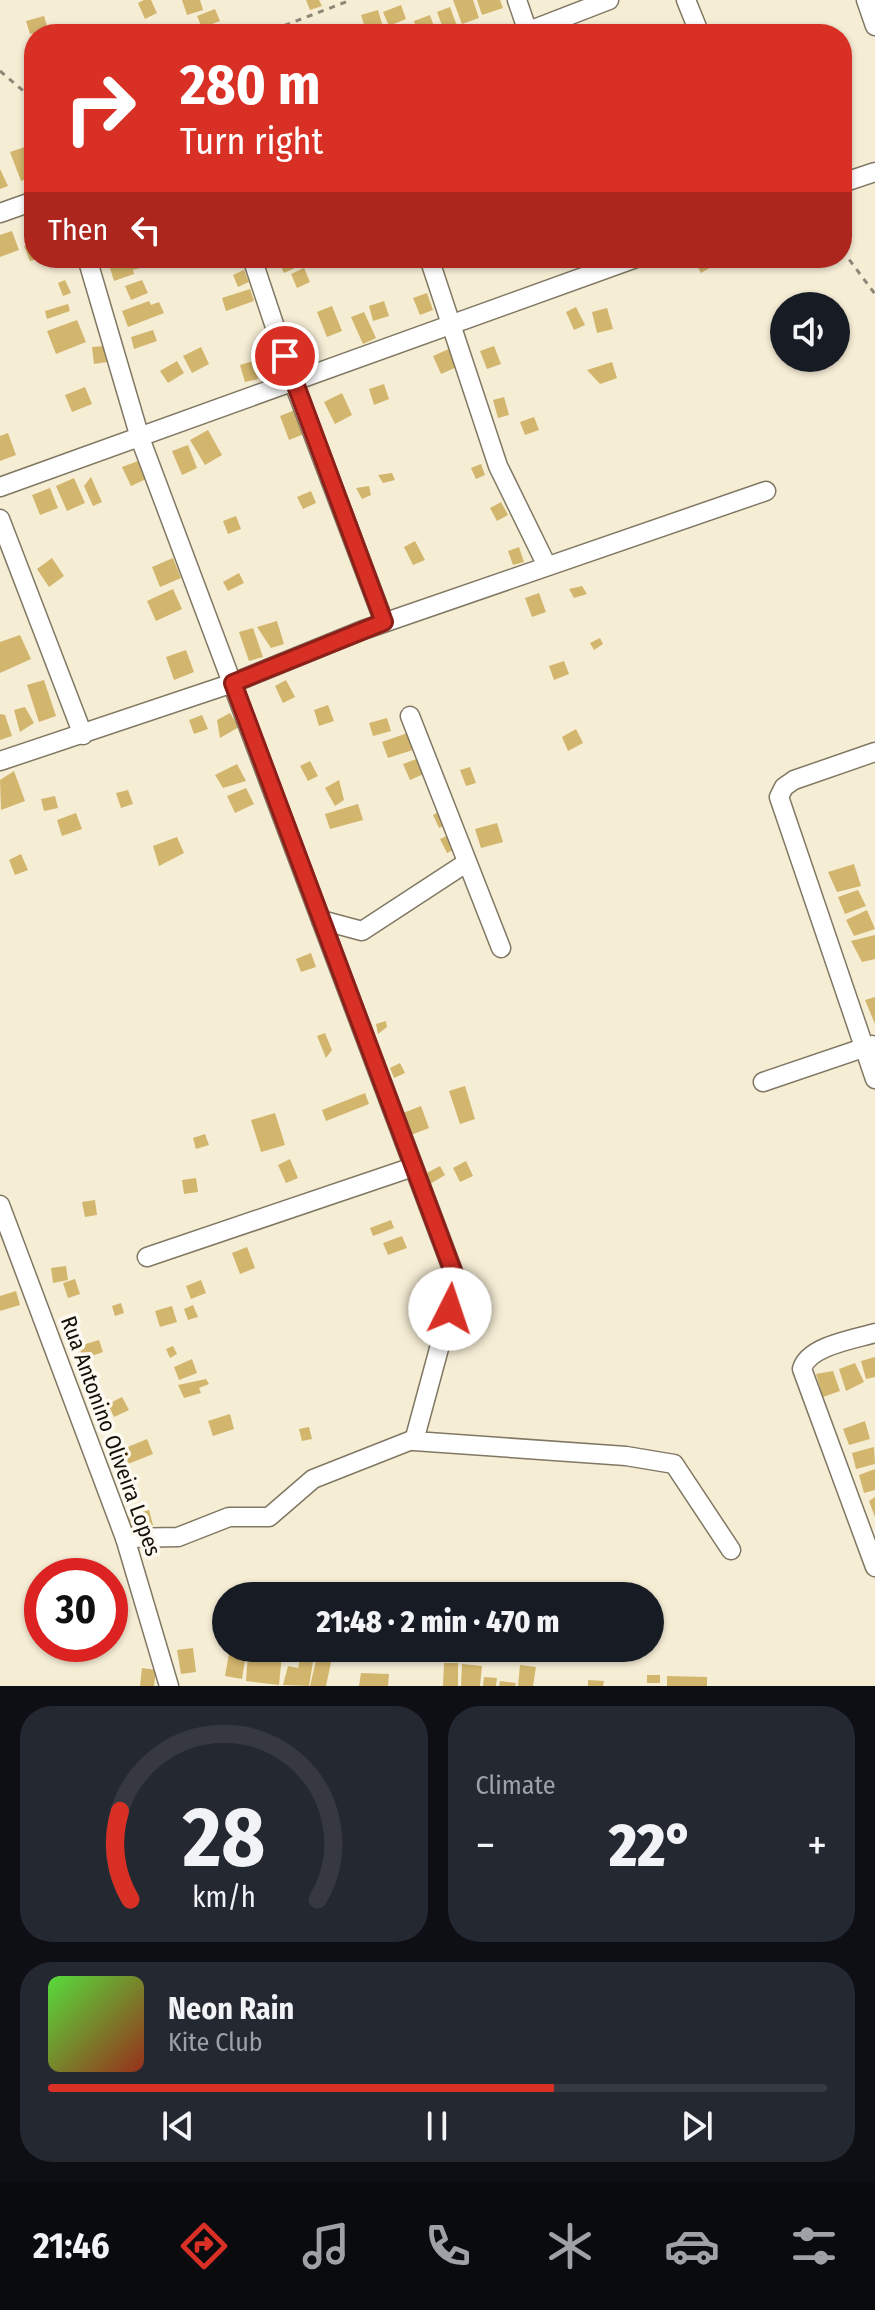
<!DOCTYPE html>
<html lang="en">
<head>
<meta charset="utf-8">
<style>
  :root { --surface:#171b24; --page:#242831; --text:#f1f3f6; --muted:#9ea1a6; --line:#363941; --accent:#d93025 }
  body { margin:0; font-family:"Fira Sans Condensed",sans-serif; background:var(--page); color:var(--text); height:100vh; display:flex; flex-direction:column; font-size:30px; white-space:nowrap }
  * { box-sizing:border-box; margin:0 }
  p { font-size:26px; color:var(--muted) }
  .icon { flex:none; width:44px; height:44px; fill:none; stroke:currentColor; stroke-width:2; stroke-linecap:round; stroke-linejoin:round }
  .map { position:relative; height:1686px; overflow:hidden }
  .drawer { display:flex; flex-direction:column; gap:20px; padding:20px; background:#0d0f14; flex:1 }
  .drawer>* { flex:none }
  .hud { position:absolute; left:24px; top:24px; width:828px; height:244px; border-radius:32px; box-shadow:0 2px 6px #0004; background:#d93025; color:#fff; overflow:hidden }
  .fabs { position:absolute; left:770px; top:292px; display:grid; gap:16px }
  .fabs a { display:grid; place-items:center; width:80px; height:80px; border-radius:50%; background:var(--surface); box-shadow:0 2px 6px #0004; font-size:40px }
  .speed { position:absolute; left:24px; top:1558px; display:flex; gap:16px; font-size:40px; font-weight:700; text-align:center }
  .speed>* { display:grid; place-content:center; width:104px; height:104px; border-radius:50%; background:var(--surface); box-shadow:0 2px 6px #0004; line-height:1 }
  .speed .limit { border:12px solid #d22; background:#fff; color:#111 }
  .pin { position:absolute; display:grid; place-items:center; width:68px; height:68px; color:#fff; margin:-34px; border:4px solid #fff; border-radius:50%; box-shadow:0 2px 8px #0007 }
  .me { position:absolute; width:88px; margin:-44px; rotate:4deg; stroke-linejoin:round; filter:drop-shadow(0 0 6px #0008) }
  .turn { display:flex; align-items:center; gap:28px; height:168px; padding:0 24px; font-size:36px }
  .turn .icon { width:104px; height:104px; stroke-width:2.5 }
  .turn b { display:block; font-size:56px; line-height:68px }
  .then { display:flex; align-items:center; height:76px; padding:0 24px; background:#0003; gap:16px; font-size:30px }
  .big { font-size:60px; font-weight:800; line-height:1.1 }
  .drawer .card { flex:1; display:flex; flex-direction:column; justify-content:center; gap:12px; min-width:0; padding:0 28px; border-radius:32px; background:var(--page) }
  .drawer .dial { align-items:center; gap:0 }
  .dial svg { height:208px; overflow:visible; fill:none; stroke:var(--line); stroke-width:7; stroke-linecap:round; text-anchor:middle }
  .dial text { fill:var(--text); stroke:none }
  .song { display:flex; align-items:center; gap:24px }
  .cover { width:96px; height:96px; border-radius:12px; background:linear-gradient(135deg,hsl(110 70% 55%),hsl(10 70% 35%)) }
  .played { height:8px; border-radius:4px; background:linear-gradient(90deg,var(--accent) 65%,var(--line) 65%) }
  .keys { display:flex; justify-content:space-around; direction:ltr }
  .heat { display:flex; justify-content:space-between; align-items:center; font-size:44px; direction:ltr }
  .drawer .tiles { flex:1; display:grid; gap:20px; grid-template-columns:1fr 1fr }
  .card:last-child { grid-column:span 2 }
  .trip { position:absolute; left:212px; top:1582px; width:452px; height:80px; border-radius:40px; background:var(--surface); box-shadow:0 2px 6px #0004; font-weight:800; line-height:80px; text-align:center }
  .tabs { display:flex; height:128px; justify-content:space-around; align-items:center; background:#090b0e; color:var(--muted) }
  .tabs .icon { width:56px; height:56px }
  .tabs .on { color:var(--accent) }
  .tabs b { font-size:36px; color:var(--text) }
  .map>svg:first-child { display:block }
  .building { fill:#d3b66d }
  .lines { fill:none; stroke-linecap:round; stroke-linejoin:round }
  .street-casing { stroke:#807863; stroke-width:21 }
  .path { stroke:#8e8777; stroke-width:3; stroke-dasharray:6 6; stroke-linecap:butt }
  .street { stroke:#fff; stroke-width:18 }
  .route-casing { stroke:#8d1f18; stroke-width:20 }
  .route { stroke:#d93025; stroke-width:14 }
  .labels { text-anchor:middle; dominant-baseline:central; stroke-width:7; stroke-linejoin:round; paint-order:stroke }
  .street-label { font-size:22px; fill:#131008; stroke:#fefaf1 }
</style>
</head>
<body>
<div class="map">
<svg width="875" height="1686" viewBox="0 0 875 1686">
  <rect width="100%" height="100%" fill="#f6edd5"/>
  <g class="building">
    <path d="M 144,0 L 151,0 L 157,13 L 145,19 L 138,3 Z"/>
    <path d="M 182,0 L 200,0 L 203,10 L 187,15 Z"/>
    <path d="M 306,0 L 319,0 L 322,6 L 310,10 Z"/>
    <path d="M 453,0 L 473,0 L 479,18 L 462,24 Z"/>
    <path d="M 477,0 L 500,0 L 503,8 L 482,15 Z"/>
    <path d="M 401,5 L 406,19 L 389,26 L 383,12 Z"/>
    <path d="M 450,7 L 457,26 L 444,31 L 437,12 Z"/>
    <path d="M 215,9 L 220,21 L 202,28 L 197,16 Z"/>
    <path d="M 378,10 L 384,30 L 367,34 L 361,15 Z"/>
    <path d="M 430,15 L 436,33 L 418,34 L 414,21 Z"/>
    <path d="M 44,16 L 48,29 L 30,34 L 26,21 Z"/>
    <path d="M 404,24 L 408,34 L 394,34 L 392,28 Z"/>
    <path d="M 28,146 L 34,176 L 21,181 L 10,152 Z"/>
    <path d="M 0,169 L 8,186 L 0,189 Z"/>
    <path d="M 12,231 L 19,250 L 0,257 L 0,235 Z"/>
    <path d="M 34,242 L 34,260 L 30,261 L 24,246 Z"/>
    <path d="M 130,258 L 137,258 L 140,268 L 133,270 L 134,274 L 114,281 L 109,265 Z"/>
    <path d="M 277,258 L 302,258 L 304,264 L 284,273 Z"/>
    <path d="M 707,260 L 711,267 L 701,273 L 697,266 Z"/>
    <path d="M 304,268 L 310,282 L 297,288 L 291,274 Z"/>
    <path d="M 244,270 L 249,282 L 238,287 L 233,275 Z"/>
    <path d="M 65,280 L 71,293 L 63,296 L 58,283 Z"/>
    <path d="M 142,280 L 148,293 L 131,300 L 125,286 Z"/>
    <path d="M 250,289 L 254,301 L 226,311 L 222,298 Z"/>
    <path d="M 427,293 L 433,310 L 420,315 L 413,298 Z"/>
    <path d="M 149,301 L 151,305 L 159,302 L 164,313 L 128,327 L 122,311 Z"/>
    <path d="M 384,301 L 389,316 L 373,321 L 369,306 Z"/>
    <path d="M 68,304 L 70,311 L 47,319 L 45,311 Z"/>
    <path d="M 332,306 L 342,331 L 327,337 L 317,312 Z"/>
    <path d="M 576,307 L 585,325 L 574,330 L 566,312 Z"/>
    <path d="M 607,308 L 613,329 L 597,333 L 592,312 Z"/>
    <path d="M 364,312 L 376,338 L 363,344 L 351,317 Z"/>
    <path d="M 77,320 L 86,342 L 56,354 L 47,331 Z"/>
    <path d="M 153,330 L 157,341 L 134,349 L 131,337 Z"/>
    <path d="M 270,339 L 278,362 L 263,367 L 256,343 Z"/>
    <path d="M 104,346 L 107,362 L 94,364 L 92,347 Z"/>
    <path d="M 494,346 L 501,364 L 487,369 L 480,351 Z"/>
    <path d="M 201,347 L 209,364 L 192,373 L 183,356 Z"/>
    <path d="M 451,348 L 459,366 L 441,374 L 433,356 Z"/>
    <path d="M 177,361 L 184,373 L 168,383 L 160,371 Z"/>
    <path d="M 253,361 L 258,379 L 245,382 L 240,365 Z"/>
    <path d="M 612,362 L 617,378 L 600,384 L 587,370 Z"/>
    <path d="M 384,384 L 389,399 L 374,405 L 369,389 Z"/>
    <path d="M 85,387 L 92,404 L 72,412 L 65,395 Z"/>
    <path d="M 342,393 L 352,415 L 335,424 L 324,402 Z"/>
    <path d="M 504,397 L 509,415 L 498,418 L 493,400 Z"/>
    <path d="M 295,410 L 304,434 L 289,440 L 280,416 Z"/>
    <path d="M 534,417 L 539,430 L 525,435 L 520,422 Z"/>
    <path d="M 208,430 L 222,455 L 205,465 L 190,440 Z"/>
    <path d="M 8,433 L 16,455 L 0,461 L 0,436 Z"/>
    <path d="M 188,445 L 197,468 L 182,475 L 172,451 Z"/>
    <path d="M 138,461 L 146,479 L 131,486 L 122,467 Z"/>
    <path d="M 481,464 L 485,475 L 476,479 L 471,468 Z"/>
    <path d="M 392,473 L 395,480 L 383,483 L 378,475 Z"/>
    <path d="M 91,477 L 102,502 L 93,506 L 84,486 Z"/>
    <path d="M 74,478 L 85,503 L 67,511 L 56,486 Z"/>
    <path d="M 369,486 L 371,495 L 362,499 L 356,488 Z"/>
    <path d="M 50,488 L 58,508 L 40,515 L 32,495 Z"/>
    <path d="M 311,491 L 316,503 L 303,509 L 297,497 Z"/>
    <path d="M 501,502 L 508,515 L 497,521 L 490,508 Z"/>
    <path d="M 236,516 L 241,529 L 228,534 L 223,521 Z"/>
    <path d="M 415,541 L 425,560 L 413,565 L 404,547 Z"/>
    <path d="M 519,547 L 524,562 L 513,565 L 508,551 Z"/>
    <path d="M 52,558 L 64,576 L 49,587 L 37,569 Z"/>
    <path d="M 173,558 L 181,578 L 160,587 L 152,567 Z"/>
    <path d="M 239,573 L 244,583 L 228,591 L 223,582 Z"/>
    <path d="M 582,586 L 587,594 L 574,598 L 569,589 Z"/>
    <path d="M 173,589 L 182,609 L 156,621 L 147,601 Z"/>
    <path d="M 539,593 L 546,612 L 532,617 L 525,598 Z"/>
    <path d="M 277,621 L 284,644 L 271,648 L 257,627 Z"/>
    <path d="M 253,628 L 263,657 L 249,661 L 239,632 Z"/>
    <path d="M 20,635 L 31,659 L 0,673 L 0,642 Z"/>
    <path d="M 600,638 L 603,644 L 594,650 L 590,643 Z"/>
    <path d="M 186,650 L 194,672 L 174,680 L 166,657 Z"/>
    <path d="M 564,661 L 569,674 L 554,680 L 549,666 Z"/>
    <path d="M 44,680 L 56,716 L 39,722 L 27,685 Z"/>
    <path d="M 286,680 L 295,697 L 283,703 L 275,686 Z"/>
    <path d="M 328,705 L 334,721 L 319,726 L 314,710 Z"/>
    <path d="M 25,707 L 34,723 L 20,732 L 14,710 Z"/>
    <path d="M 230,713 L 239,727 L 220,738 L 217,720 Z"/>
    <path d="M 0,714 L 5,715 L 12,736 L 0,740 Z"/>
    <path d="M 202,715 L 208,729 L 194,734 L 189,720 Z"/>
    <path d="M 387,718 L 391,731 L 373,736 L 369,723 Z"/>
    <path d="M 576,729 L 583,743 L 568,751 L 562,737 Z"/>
    <path d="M 410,732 L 416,749 L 388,758 L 382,742 Z"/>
    <path d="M 419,758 L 426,773 L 410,780 L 403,764 Z"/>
    <path d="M 310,761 L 318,776 L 308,781 L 300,766 Z"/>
    <path d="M 237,764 L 246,781 L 223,788 L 215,775 Z"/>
    <path d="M 470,767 L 476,783 L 466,786 L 460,770 Z"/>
    <path d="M 14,771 L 25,801 L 1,810 L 0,780 Z"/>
    <path d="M 339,780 L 344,800 L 335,806 L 325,788 Z"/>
    <path d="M 246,788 L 254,804 L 235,813 L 227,796 Z"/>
    <path d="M 128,790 L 133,804 L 121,808 L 116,793 Z"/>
    <path d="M 55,796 L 58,808 L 44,811 L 41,799 Z"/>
    <path d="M 358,804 L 363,820 L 330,829 L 325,814 Z"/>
    <path d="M 442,810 L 448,824 L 439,828 L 433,815 Z"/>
    <path d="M 76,813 L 82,829 L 62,836 L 57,820 Z"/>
    <path d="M 497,823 L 503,842 L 481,848 L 475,829 Z"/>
    <path d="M 449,835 L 455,849 L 447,853 L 440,839 Z"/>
    <path d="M 177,837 L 184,853 L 159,866 L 153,846 Z"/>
    <path d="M 21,854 L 28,870 L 15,875 L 9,860 Z"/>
    <path d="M 854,864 L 861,886 L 837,892 L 828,872 Z"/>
    <path d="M 858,890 L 866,906 L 845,914 L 838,897 Z"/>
    <path d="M 867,910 L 875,929 L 854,936 L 846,920 Z"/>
    <path d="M 875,935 L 875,959 L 862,962 L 851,941 Z"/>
    <path d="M 311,953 L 316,967 L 301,972 L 296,959 Z"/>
    <path d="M 875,997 L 875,1024 L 865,1000 Z"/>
    <path d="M 386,1021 L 387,1027 L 378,1034 L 376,1024 Z"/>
    <path d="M 325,1033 L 332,1050 L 326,1058 L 317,1036 Z"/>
    <path d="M 400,1063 L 405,1073 L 394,1078 L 390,1068 Z"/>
    <path d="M 465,1086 L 475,1119 L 460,1124 L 449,1091 Z"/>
    <path d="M 365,1093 L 369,1104 L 326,1121 L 322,1110 Z"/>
    <path d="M 421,1106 L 429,1128 L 411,1135 L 403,1113 Z"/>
    <path d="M 275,1113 L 285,1145 L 261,1152 L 251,1120 Z"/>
    <path d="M 205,1134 L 209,1145 L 196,1149 L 193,1138 Z"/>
    <path d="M 290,1159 L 298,1178 L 286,1183 L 278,1165 Z"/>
    <path d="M 466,1161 L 473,1176 L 460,1182 L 453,1168 Z"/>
    <path d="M 440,1166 L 445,1175 L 430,1184 L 425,1174 Z"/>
    <path d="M 196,1178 L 198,1192 L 184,1194 L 182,1180 Z"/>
    <path d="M 95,1200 L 97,1215 L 85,1217 L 82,1202 Z"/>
    <path d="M 391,1220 L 394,1228 L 373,1236 L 370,1228 Z"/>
    <path d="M 402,1236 L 407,1248 L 388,1255 L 383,1243 Z"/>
    <path d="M 247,1247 L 255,1268 L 240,1274 L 232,1253 Z"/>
    <path d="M 66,1266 L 68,1280 L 53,1283 L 51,1268 Z"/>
    <path d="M 75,1279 L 80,1294 L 68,1298 L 63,1283 Z"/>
    <path d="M 201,1280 L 206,1293 L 191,1299 L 186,1286 Z"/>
    <path d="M 16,1291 L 20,1305 L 0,1311 L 0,1296 Z"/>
    <path d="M 121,1303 L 124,1313 L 115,1316 L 112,1306 Z"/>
    <path d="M 193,1305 L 198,1317 L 188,1320 L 184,1309 Z"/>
    <path d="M 172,1306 L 177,1322 L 160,1327 L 155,1311 Z"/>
    <path d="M 99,1340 L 103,1352 L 83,1359 L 79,1346 Z"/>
    <path d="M 173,1346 L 177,1354 L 170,1358 L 166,1349 Z"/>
    <path d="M 875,1357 L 875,1377 L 866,1379 L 861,1361 Z"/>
    <path d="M 192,1359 L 197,1373 L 179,1380 L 174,1367 Z"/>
    <path d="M 855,1363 L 864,1382 L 846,1391 L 839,1369 Z"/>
    <path d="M 91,1370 L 96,1379 L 87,1384 L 82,1375 Z"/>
    <path d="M 833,1371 L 840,1391 L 823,1397 L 816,1374 Z"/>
    <path d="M 206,1379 L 209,1384 L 199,1388 L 201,1393 L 184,1398 L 178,1385 Z"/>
    <path d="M 122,1397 L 129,1410 L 114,1417 L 108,1404 Z"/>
    <path d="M 230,1414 L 234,1429 L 213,1436 L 208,1421 Z"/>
    <path d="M 865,1421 L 870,1439 L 849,1445 L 843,1429 Z"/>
    <path d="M 309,1427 L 312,1439 L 302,1441 L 299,1429 Z"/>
    <path d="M 147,1439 L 153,1454 L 128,1464 L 134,1479 L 123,1483 L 111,1454 Z"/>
    <path d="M 874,1447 L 875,1464 L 856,1469 L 852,1453 Z"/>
    <path d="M 875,1469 L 875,1490 L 864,1493 L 859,1475 Z"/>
    <path d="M 875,1497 L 875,1517 L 869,1501 Z"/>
    <path d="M 149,1510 L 153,1525 L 130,1531 L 126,1517 Z"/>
    <path d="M 193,1648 L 196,1672 L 181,1674 L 177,1650 Z"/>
    <path d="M 230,1648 L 247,1648 L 242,1679 L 225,1676 Z"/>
    <path d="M 319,1648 L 334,1648 L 326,1686 L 310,1686 Z"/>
    <path d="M 248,1652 L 282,1655 L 279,1685 L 246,1681 Z"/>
    <path d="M 300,1659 L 313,1662 L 309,1686 L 283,1685 L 288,1666 L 298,1668 Z"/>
    <path d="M 444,1663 L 458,1663 L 458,1686 L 443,1686 Z"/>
    <path d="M 462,1664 L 482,1666 L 480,1686 L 461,1686 Z"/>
    <path d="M 520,1665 L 536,1667 L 533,1686 L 518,1686 Z"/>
    <path d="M 142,1668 L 156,1670 L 154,1686 L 140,1686 Z"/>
    <path d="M 361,1673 L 389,1674 L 388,1686 L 359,1686 Z"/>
    <rect x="647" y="1675" width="13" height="8"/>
    <path d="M 667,1676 L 707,1677 L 707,1686 L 667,1686 Z"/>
    <path d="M 484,1677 L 497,1678 L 496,1686 L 483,1686 Z"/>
    <path d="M 588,1680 L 604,1681 L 603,1686 L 588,1686 Z"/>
    <path d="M 500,1681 L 516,1683 L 515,1686 L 499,1686 Z"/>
  </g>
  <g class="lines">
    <defs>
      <g id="street">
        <path d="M 517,0 L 528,32"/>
        <path d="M 686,0 L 699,32"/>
        <path d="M 866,0 L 875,26"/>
        <path d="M 521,34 L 609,0"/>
        <path d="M 842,183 L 875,172"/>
        <path d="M 0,213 L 34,201"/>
        <path d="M 87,258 L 140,438 L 457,1282 L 414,1441 L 626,1456 L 674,1464 L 731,1550"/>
        <path d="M 252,258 L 293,381 L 384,622"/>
        <path d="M 429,258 L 498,466 L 547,566"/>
        <path d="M 0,487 L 636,258"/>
        <path d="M 0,519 L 83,735"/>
        <path d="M 410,716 L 501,948"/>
        <path d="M 875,752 L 794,780 L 784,787 L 779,797 L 875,1079"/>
        <path d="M 0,761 L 233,683 L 363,630 L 766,491"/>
        <path d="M 321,920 L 362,931 L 466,863"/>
        <path d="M 763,1082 L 872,1045"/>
        <path d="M 0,1205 L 125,1538 L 169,1686"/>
        <path d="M 147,1257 L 413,1167"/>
        <path d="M 875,1333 C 855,1339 808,1346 802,1369 L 875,1567"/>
        <path d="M 125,1538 L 178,1537 L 229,1517 L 269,1517 L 313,1479 L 417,1438"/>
      </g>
    </defs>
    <use href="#street" class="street-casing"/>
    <g class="path">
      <path d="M 262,34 L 351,0"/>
      <path d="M 0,71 L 34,100"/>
      <path d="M 842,250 L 875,294"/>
    </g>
    <use href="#street" class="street"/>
  </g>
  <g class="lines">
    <defs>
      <path id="route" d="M 285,356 L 384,622 L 233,683 L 457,1282 L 450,1309"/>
    </defs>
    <use href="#route" class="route-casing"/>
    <use href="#route" class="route"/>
  </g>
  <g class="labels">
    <g class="street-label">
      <text transform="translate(111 1436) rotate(70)">Rua Antonino Oliveira Lopes</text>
    </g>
  </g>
</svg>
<div class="fabs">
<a><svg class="icon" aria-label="sound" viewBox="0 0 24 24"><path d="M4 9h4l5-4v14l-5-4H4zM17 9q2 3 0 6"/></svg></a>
</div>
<div class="speed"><div class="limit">30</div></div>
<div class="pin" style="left:285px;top:356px;background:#d93025"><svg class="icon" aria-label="arrive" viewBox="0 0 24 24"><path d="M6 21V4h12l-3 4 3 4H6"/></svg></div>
<svg class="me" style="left:450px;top:1309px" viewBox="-20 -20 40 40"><circle r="19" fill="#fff"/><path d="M0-13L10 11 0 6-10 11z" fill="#d93025"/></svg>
<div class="trip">21:48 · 2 min · 470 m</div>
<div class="hud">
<div class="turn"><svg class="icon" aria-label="right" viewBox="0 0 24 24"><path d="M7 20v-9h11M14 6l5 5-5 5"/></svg><div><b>280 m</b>Turn right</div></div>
<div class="then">Then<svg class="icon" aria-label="left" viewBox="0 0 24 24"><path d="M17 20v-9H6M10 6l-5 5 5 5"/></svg></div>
</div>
</div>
<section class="drawer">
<div class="tiles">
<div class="card dial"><svg viewBox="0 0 100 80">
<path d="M14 69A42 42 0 1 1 86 69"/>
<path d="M14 69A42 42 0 0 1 10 35" stroke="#d93025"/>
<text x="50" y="56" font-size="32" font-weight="700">28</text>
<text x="50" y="72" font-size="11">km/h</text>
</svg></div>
<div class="card"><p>Climate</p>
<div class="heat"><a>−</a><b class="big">22°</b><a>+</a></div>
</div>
<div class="card">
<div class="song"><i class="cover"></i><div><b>Neon Rain</b><p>Kite Club</p></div></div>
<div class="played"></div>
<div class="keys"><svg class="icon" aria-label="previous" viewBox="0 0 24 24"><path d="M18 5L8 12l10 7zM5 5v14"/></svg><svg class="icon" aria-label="pause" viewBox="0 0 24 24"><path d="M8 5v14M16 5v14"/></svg><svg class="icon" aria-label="next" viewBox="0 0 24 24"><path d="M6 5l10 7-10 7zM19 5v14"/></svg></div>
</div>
</div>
</section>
<nav class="tabs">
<b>21:46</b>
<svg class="icon on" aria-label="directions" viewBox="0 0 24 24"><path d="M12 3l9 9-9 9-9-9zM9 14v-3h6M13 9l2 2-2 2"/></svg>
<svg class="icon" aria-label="music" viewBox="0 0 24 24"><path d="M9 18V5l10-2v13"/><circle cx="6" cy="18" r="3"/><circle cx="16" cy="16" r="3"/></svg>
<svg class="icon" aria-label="phone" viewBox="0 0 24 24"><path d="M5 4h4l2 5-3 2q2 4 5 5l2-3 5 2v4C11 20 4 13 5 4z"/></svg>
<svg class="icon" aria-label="climate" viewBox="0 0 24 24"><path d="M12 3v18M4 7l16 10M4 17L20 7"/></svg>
<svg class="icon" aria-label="car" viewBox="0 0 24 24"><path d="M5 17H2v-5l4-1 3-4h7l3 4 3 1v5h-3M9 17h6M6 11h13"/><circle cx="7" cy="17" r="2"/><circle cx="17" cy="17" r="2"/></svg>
<svg class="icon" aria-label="filters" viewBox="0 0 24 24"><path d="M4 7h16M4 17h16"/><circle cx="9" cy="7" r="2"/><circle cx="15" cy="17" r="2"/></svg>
</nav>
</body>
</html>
